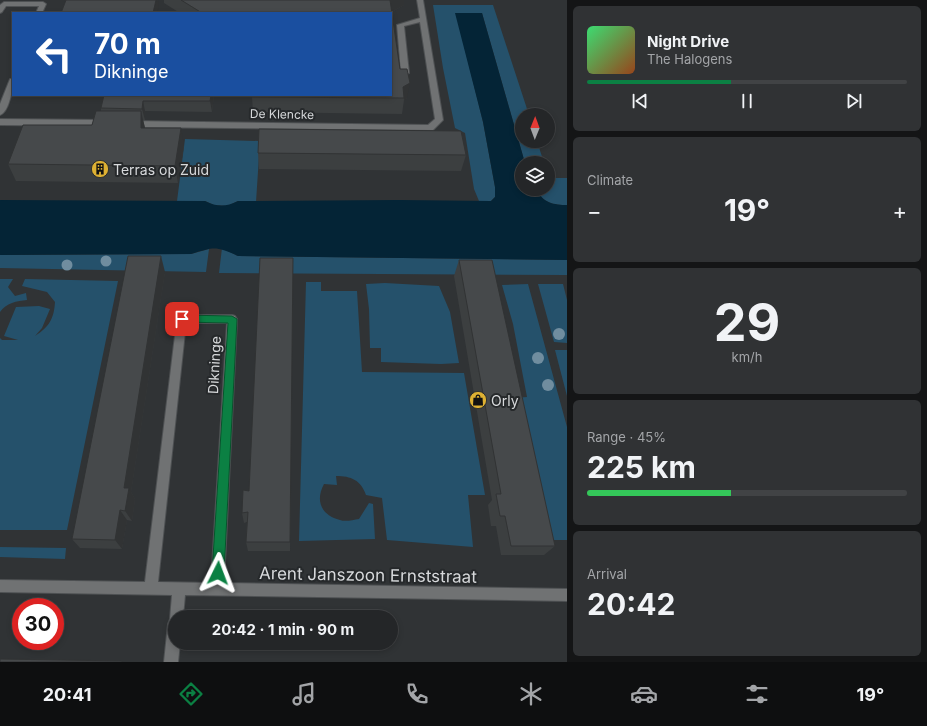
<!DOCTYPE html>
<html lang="en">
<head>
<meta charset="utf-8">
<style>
  :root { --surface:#242628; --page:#303234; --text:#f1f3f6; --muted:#a3a5a8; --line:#414345; --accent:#0b8043 }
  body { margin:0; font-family:Inter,sans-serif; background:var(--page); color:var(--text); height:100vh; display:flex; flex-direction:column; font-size:15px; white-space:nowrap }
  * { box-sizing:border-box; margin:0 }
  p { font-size:13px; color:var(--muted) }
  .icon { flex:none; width:22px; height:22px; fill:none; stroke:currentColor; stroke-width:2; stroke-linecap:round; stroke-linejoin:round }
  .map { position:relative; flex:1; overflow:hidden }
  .side { display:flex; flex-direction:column; gap:6px; padding:6px; background:#141516; width:360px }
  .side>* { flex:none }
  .hud { position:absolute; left:12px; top:12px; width:380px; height:84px; border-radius:0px; box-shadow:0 2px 6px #0003,0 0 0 1px var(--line); background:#1a4fa0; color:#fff; overflow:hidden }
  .needle { width:26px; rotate:1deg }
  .controls { position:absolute; left:515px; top:108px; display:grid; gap:8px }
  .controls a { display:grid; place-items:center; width:40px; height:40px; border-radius:50%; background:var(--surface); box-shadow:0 2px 6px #0003,0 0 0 1px var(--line); font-size:20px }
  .speed { position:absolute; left:12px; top:598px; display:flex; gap:8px; font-size:20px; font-weight:700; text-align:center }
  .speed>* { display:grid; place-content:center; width:52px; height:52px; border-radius:50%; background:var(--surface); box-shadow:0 2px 6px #0003,0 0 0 1px var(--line); line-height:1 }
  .speed .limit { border:6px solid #d22; background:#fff; color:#111 }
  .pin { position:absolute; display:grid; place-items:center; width:34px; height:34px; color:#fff; margin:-17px; border-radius:8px; box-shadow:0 2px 6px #0006 }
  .me { position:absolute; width:44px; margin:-22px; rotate:3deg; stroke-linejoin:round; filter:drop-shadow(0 0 3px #0008) }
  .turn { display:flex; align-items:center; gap:14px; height:84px; padding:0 16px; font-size:18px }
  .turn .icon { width:52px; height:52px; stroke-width:2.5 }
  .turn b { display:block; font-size:28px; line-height:34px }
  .big { font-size:30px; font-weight:700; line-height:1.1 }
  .side .card { flex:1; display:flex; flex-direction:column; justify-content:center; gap:6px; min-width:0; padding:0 14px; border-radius:6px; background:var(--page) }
  .side .dial { align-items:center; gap:0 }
  .dial b { font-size:52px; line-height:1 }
  .song { display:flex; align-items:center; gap:12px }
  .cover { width:48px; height:48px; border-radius:6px; background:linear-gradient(135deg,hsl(140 70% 55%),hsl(20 70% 35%)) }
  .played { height:4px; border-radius:2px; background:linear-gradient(90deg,var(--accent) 45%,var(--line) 45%) }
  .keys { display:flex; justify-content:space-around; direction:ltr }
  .heat { display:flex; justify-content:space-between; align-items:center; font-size:22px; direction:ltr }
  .charge { height:6px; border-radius:3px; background:linear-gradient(90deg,#34c759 45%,var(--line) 0) }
  .trip { position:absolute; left:168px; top:610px; width:230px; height:40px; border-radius:20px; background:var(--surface); box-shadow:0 2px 6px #0003,0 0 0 1px var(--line); font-weight:700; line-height:40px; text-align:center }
  .dock { display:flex; height:64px; justify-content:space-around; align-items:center; background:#0e0f10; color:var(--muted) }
  .dock .icon { width:28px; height:28px }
  .dock .current { color:var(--accent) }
  .dock b { font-size:18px; color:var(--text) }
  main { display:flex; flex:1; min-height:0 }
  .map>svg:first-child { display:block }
  .green { fill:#25516b }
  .water { fill:#042436 }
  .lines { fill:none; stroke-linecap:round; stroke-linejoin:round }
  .minor-casing { stroke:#4e5153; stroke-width:2 }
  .minor { fill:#707273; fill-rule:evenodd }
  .tree { fill:#708d9f }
  .wall { fill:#3c3f40 }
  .shaded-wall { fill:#313334 }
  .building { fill:#46494b; stroke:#313334 }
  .route { fill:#0b8043; stroke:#07532c }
  .labels { text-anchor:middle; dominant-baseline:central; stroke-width:4; stroke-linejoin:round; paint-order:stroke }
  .far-street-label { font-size:12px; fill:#d7d9db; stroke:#26292b }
  .poi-label { font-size:14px; fill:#d7d9db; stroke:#26292b; text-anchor:start }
  .street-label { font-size:14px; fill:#d7d9db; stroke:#26292b }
  .near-street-label { font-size:17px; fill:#d7d9db; stroke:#26292b }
</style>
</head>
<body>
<main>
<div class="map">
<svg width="567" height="662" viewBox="0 0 567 662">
  <rect width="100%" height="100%" fill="#303335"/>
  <g class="green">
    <path d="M 433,5 L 493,5 L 529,115 L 522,115 L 522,141 L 537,141 L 544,163 L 525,163 L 482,13 L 456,13 L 483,122 L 495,187 L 495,197 L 491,201 L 479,201 L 474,189 L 465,133 L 455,128 L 443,68 Z"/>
    <path d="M 185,139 L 260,141 L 256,202 L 238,201 L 227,206 L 214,205 L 205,201 L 177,201 Z"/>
    <path d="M 548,174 L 549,178 L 567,178 L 567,205 C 554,205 542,203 537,189 L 548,189 Z"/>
    <path d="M 222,248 L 238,256 L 567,260 L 567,275 L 219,273 Z"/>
    <path d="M 209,249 L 206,272 L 0,268 L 0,255 L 191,254 Z"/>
    <path d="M 0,279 L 13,279 L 8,287 L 15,296 L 26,293 L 27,300 C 17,301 6,303 0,312 Z"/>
    <path d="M 25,279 L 118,281 L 67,530 L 0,530 L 0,338 L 2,340 L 18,340 L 4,336 L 16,307 L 39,306 L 50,309 L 42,328 L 35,336 C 49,327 54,319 55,302 L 47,292 L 22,286 Z"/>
    <path d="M 306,282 L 321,282 L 321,291 L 357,291 L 362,372 L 464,373 L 485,495 L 468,495 L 473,547 L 387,540 L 382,498 L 366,495 C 361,480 351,476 336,476 L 337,485 L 324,484 C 315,501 321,515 340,520 C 345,522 353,520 359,519 L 369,503 L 373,504 L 375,539 L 299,541 Z"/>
    <path d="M 385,283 L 439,286 L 450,312 L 459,363 L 441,364 L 381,362 L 381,348 L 370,348 L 369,309 L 366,284 Z"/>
    <path d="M 528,284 L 567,427 L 567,540 L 546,540 L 514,398 L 527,397 L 513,324 L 502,285 Z"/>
    <path d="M 538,284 L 563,284 L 567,300 L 567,343 L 554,342 Z"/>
    <path d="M 555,350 L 567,350 L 567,396 Z"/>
    <path d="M 0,547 L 66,548 L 65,559 L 0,557 Z"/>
  </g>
  <path class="water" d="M 455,13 L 482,13 L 525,163 L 522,163 L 522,189 L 537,189 C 542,203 554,205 567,205 L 567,260 L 238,256 C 215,246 215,247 191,254 L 0,255 L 0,200 L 205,201 C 217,207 226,207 238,201 L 399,200 L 491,201 L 495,197 L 495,187 L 483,122 Z"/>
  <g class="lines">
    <defs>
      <g id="minor">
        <path d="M 417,0 L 423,0 L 443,120 L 433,130 L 130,127 L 126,124 L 130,121 L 428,125 L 435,119 L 420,22 L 404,26 L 409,73 L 405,75 L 401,73 L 397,25 L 420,18 Z"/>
        <path d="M 4,2 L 43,2 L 46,4 L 42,13 L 36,13 L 39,6 L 6,6 L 2,12 L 0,13 L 0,5 Z"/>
        <path d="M 10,79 L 13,79 C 13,88 9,112 0,115 L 0,104 Z"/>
        <path d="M 0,119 L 106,120 L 110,123 L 106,126 L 0,125 Z"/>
        <path d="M 182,315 L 232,315 L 235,316 L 237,319 L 224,583 L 567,589 L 567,601 L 185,595 L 183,617 L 175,617 L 175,643 L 180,643 L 178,662 L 164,662 L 168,624 L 170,619 L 172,595 L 0,592 L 0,580 L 145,582 L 177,319 L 179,316 ZM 186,323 L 227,323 L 211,583 L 158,582 Z"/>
      </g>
    </defs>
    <use href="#minor" class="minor-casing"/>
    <use href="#minor" class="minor"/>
  </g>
  <g class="tree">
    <circle cx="106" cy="261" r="5.5"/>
    <circle cx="67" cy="265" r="5.5"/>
    <circle cx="559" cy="334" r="6"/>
    <circle cx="538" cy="358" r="6"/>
    <circle cx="548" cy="385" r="6"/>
  </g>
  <g class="wall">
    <path d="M 164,0 L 404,0 L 404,5 L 392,12 L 400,69 L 407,98 L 404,100 L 402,114 L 253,112 L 252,97 L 391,13 L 180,13 L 164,3 Z"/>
    <path d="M 104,95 L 214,95 L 212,112 L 145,111 L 145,120 L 143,120 L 145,128 L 184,145 L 178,183 L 16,181 L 8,164 L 92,125 L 101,111 L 101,108 Z"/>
    <path d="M 258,153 L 466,155 L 461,171 L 259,169 Z"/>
    <path d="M 293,258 L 290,551 L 248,551 L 246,542 L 247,522 L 244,523 L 242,513 L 249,491 Z"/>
    <path d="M 459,260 L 555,546 L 544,555 L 501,555 L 496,526 L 491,526 L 488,505 L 492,500 L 454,276 Z"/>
    <path d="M 165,272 L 131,492 L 135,499 L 132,521 L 127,520 L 122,549 L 80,548 L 72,539 Z"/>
  </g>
  <g class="shaded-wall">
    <path d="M 156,0 L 158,0 L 159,6 L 157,13 L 153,13 Z"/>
    <path d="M 390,0 L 404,0 L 404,5 L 390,13 Z"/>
    <path d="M 410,83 L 407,98 L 404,100 L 403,87 Z"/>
    <path d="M 211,95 L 214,95 L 212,112 L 210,101 Z"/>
    <path d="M 143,101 L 145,111 L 145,120 L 142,109 Z"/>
    <path d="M 141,111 L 145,128 L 141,128 Z"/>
    <path d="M 181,128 L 184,145 L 178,183 L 175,166 Z"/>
    <path d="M 161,256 L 165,272 L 131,492 L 135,499 L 132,521 L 125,511 L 124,488 Z"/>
    <path d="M 120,510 L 127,520 L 122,549 L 115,540 Z"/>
  </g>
  <g class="building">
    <path d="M 66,0 L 156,0 L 153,13 L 61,13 Z"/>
    <path d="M 181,0 L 390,0 L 400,69 L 407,69 L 410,83 L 403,87 L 404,98 L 252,97 L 252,95 L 391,95 L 391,13 L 202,13 Z"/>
    <path d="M 104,95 L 211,95 L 210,101 L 143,101 L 142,109 L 101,108 Z"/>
    <path d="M 96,111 L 141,111 L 141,128 L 181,128 L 175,166 L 8,164 L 23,125 L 92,125 Z"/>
    <path d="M 259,129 L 461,131 L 466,155 L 258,153 Z"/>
    <path d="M 128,256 L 161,256 L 124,488 L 129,488 L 125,511 L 120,510 L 115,540 L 72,539 Z"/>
    <path d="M 260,258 L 293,258 L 290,542 L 246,542 L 248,512 L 242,513 L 243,490 L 249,491 Z"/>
    <path d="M 459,260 L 492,260 L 555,546 L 511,546 L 505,516 L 500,516 L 496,494 L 501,494 Z"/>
    <path d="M 0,659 L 122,661 L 122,662 L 0,662 Z"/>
  </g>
  <path class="route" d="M 182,315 L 232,316 L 237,319 L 224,573 L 222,577 L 218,579 L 214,577 L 212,573 L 228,323 L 182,322 L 178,319 Z"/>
  <defs>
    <symbol id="building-disc" viewBox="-11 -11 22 22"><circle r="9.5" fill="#deb133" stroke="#26292b"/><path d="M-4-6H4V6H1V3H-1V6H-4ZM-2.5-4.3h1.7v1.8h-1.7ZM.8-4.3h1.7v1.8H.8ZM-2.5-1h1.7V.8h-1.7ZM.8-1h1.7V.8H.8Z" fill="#111"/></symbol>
    <symbol id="shop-disc" viewBox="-11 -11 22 22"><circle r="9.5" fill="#deb133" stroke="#26292b"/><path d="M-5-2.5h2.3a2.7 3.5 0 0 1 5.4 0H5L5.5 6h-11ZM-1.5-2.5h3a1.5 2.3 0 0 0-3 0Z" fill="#111"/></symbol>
  </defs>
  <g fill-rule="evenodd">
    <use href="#building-disc" x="90" y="159" width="20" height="20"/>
    <use href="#shop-disc" x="468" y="390" width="20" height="20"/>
  </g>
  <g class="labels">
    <g class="far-street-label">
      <text transform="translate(282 114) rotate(1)">De Klencke</text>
    </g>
    <g class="poi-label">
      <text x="113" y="169">Terras op Zuid</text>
      <text x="491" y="400">Orly</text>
    </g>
    <g class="street-label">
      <text transform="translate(214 365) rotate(-87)">Dikninge</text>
    </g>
    <g class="near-street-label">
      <text transform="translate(368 575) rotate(1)">Arent Janszoon Ernststraat</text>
    </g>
  </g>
</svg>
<div class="controls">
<a><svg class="needle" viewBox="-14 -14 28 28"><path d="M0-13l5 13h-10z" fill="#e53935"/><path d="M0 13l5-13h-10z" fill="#a3a5a8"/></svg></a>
<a><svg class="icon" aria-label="layers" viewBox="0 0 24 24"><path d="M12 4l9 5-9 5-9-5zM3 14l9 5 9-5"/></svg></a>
</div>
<div class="speed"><div class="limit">30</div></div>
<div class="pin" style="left:182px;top:319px;background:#d93025"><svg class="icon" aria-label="arrive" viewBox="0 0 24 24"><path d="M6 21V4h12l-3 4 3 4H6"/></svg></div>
<svg class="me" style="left:218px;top:573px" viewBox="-20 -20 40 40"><path d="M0-17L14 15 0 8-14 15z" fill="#0b8043" stroke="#fff" stroke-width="4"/></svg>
<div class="trip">20:42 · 1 min · 90 m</div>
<div class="hud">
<div class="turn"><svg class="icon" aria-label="left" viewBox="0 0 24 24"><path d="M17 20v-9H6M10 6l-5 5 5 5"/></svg><div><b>70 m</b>Dikninge</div></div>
</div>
</div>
<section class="side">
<div class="card">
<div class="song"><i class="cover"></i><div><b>Night Drive</b><p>The Halogens</p></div></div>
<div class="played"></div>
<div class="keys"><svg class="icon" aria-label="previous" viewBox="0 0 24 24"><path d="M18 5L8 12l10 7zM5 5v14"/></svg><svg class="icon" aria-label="pause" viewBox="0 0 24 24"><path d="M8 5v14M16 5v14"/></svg><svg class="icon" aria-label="next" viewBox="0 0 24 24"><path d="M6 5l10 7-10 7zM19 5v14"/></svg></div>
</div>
<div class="card"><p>Climate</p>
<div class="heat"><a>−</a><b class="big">19°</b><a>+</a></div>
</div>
<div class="card dial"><b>29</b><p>km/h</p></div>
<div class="card"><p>Range · 45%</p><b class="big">225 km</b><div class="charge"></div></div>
<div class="card"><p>Arrival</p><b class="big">20:42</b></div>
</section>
</main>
<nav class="dock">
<b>20:41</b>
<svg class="icon current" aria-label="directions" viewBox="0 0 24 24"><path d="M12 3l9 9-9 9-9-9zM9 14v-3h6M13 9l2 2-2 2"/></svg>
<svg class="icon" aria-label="music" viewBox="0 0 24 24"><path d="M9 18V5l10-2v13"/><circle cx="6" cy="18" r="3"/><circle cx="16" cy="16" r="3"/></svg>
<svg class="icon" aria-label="phone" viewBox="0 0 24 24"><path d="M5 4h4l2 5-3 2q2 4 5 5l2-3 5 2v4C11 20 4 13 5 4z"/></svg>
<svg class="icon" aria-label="climate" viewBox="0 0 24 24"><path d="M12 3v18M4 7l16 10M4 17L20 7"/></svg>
<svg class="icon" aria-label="car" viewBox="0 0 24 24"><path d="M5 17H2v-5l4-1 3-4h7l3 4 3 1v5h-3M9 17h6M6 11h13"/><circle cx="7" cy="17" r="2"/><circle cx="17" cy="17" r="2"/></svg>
<svg class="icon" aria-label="filters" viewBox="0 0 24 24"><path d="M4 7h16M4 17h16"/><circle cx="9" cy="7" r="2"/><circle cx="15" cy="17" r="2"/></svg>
<b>19°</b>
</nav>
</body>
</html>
